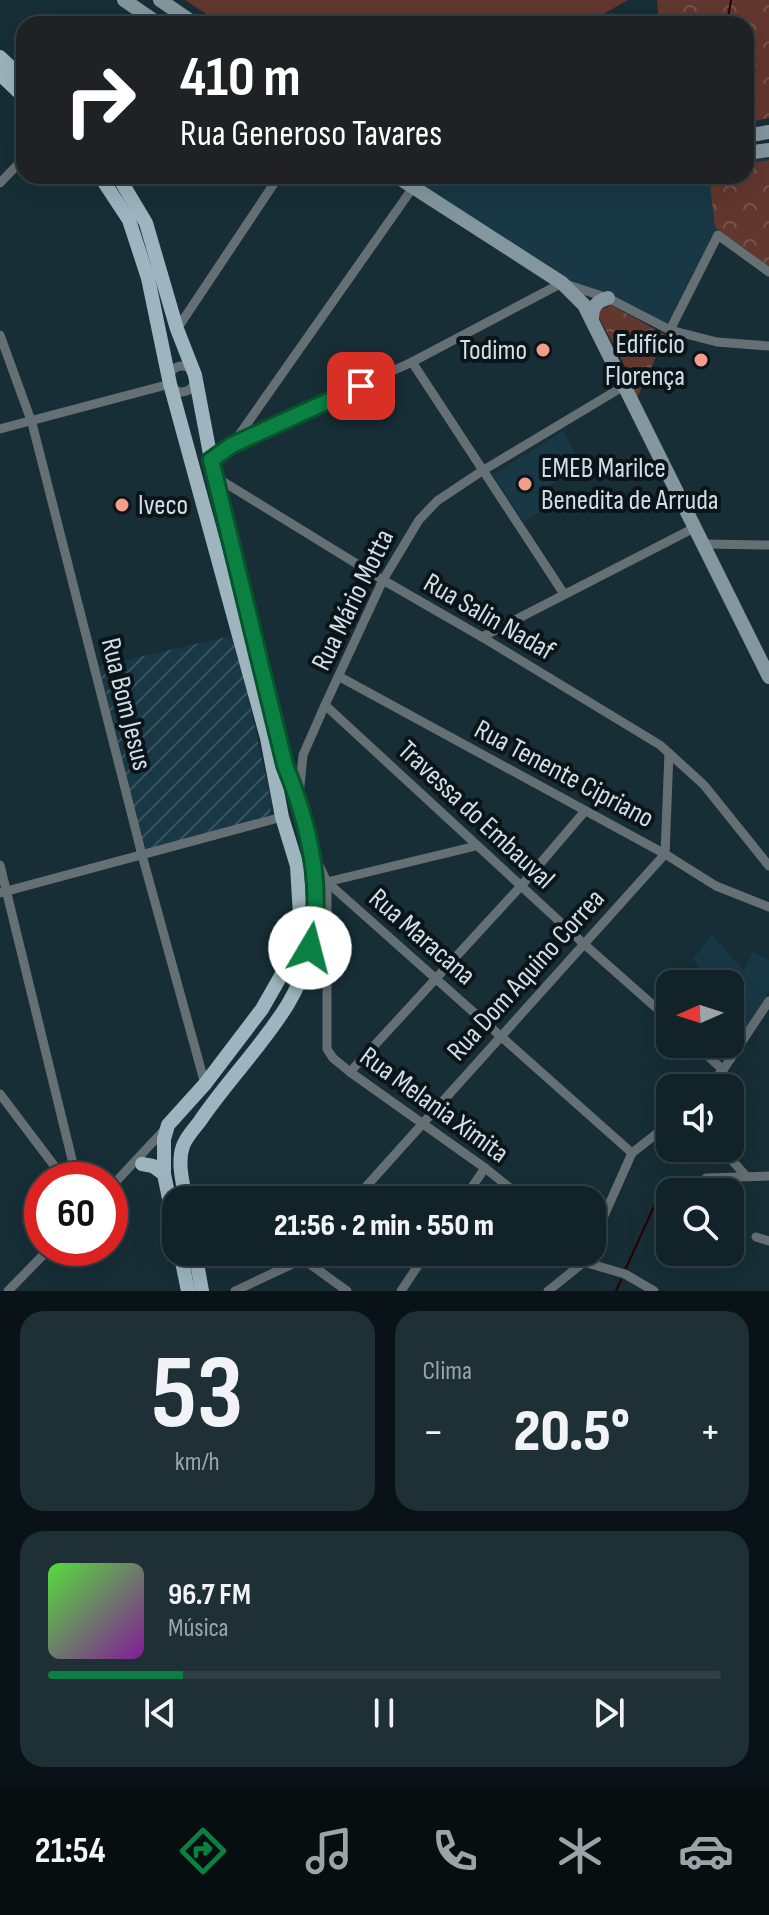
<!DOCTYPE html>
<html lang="pt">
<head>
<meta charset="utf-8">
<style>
  :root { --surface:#112229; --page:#1e2f35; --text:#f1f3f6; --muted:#9ca4a8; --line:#303f46; --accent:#0b8043 }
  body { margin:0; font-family:"Sofia Sans Condensed",sans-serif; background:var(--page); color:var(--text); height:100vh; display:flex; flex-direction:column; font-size:30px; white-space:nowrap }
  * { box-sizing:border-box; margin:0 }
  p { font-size:26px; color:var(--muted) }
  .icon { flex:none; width:44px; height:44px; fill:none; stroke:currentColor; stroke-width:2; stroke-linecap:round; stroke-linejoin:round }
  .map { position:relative; height:1291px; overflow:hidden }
  .drawer { display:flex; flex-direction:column; gap:20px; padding:20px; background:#091317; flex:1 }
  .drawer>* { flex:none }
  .top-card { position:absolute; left:16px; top:16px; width:738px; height:168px; border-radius:24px; box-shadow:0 8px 32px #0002,0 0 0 2px var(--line); background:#202124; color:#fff; overflow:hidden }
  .needle { width:52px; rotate:267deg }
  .fabs { position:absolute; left:656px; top:970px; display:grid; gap:16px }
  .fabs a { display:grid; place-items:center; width:88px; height:88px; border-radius:16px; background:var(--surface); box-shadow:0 8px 32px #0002,0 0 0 2px var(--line); font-size:40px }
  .speed { position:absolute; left:24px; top:1162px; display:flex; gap:16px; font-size:40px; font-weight:700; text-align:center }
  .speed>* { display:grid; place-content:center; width:104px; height:104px; border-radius:50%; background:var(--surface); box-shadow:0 8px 32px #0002,0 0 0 2px var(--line); line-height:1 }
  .speed .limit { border:12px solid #d22; background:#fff; color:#111 }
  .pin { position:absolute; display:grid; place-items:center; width:68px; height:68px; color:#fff; margin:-34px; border-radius:16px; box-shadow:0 4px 12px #0006 }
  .me { position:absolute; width:88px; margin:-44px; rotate:8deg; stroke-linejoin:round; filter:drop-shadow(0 0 6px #0008) }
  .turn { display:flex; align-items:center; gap:28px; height:168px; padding:0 32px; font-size:36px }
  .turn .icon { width:104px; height:104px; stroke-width:2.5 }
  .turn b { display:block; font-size:56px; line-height:68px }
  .big { font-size:60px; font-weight:800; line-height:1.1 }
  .drawer .widget { flex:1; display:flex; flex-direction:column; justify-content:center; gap:12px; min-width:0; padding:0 28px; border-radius:24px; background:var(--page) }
  .drawer .dial { align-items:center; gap:0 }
  .dial b { font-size:104px; line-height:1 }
  .song { display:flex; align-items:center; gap:24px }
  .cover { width:96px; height:96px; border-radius:12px; background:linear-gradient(135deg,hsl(110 70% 55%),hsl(290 70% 35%)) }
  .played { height:8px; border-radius:4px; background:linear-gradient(90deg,var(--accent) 20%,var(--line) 20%) }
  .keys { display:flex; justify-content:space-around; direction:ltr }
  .heat { display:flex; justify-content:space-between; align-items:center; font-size:44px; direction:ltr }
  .drawer .tiles { flex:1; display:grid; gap:20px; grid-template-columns:1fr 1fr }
  .widget:last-child { grid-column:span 2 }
  .trip { position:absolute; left:162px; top:1186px; width:444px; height:80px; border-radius:24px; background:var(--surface); box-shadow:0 8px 32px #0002,0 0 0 2px var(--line); font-weight:800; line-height:80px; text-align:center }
  .tab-bar { display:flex; height:128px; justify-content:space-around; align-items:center; background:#070e10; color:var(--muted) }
  .tab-bar .icon { width:56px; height:56px }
  .tab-bar .current { color:var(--accent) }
  .tab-bar b { font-size:36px; color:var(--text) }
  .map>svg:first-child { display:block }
  .built { fill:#183845 }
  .industrial { fill:url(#industrial-furrows) }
  .grass { fill:#62372e }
  .forest { fill:url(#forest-crowns) }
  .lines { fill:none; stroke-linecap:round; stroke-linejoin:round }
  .stream { stroke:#2a0100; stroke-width:2 }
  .minor { stroke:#657074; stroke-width:9 }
  .secondary { stroke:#85979e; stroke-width:14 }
  .primary { stroke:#9eb5bf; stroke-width:14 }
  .route-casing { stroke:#07532c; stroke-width:20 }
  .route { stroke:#0b8043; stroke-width:14 }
  .poi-dot { fill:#f49e89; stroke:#0b1519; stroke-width:3 }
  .labels { text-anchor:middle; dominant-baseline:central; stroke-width:8; stroke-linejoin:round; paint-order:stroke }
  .poi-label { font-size:28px; fill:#d1dfe5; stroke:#0b1519; text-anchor:end }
  .street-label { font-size:28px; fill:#d1dfe5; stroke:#0b1519 }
</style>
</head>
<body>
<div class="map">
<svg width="769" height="1291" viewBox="0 0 769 1291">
  <defs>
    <pattern id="industrial-furrows" width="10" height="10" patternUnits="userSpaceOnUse" patternTransform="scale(2)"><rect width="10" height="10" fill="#183845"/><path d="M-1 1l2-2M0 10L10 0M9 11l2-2" fill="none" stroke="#395460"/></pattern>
    <pattern id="forest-crowns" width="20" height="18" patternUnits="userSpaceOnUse" patternTransform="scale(2)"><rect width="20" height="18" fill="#62372e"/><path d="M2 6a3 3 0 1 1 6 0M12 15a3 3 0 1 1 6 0" fill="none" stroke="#77544c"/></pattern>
  </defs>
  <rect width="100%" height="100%" fill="#172e37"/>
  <g class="built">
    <path d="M 769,153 L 769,267 L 718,229 L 668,325 L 568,281 L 408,176 L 746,176 L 746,157 Z"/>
    <path d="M 563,431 L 582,466 L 538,492 L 546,508 L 524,522 L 493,475 Z"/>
    <path d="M 712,935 L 744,970 L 753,952 L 769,960 L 769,991 L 758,1013 L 723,1062 L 706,1044 L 730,1044 L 730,984 L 691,984 L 702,971 L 693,959 Z"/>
  </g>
  <path class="industrial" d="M 235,635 L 271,802 L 270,817 L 145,850 L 99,666 Z"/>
  <path class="grass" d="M 185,0 L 628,0 L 598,17 L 522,24 L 221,24 Z"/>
  <g class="forest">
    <path d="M 657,0 L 769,0 L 769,118 L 746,123 L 746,24 L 659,24 Z"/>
    <path d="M 769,160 L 769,266 L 715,227 L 709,176 L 746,176 L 746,164 Z"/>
    <path d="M 611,305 L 666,335 L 637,398 L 624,364 L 598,316 L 599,311 Z"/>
  </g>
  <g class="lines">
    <g class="stream">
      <path d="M 727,24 L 731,0"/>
      <path d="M 626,1268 L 666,1180"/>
      <path d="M 616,1291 L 621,1280"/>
    </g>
    <g class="minor">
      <path d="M 0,183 L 24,158"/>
      <path d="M 177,329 L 279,176"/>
      <path d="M 670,330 L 718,235 L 769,272"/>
      <path d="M 0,335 L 32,423 L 142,855 L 205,1084"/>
      <path d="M 412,362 L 564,594"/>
      <circle cx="182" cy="379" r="13"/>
      <path d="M 0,429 L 170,384"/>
      <path d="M 232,445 L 414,186"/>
      <path d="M 211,460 L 232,445 L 412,362 L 562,283 L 608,298 L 670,330 L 717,342 L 769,346"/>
      <path d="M 214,476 L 383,580 L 482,637 L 660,745 L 704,785 L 769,866"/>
      <path d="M 704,544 L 769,545"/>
      <path d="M 482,637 L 696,527"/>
      <path d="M 340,677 L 665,854 L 716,886 L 769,907"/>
      <path d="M 325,705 L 584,944 L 670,1020"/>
      <path d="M 299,795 L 303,755 L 325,705 L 383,580 L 419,520 L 437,501 L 482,471 L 624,386"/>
      <path d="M 315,857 L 327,882 L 327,1049 L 333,1058 L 350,1072 L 485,1168 L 525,1200"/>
      <path d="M 0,865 L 77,1180"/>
      <path d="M 327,882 L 632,1153"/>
      <path d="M 327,882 L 476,846"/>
      <path d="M 0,893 L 282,817"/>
      <path d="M 695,1044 L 723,1070"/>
      <path d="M 350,1072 L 521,886 L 585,811"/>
      <path d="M 707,1088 L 723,1070 L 769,1001"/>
      <path d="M 0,1094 L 65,1180"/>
      <path d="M 721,1148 L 746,1176"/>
      <path d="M 706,1178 L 769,1176"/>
      <path d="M 110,1188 L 166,1128"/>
      <path d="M 354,1200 L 665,854 L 669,753"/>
      <path d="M 463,1200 L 485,1168"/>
      <path d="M 592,1230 L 603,1218 L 632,1153 L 670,1123"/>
      <path d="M 756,1237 L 769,1241"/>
      <path d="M 303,1259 L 347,1291"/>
      <path d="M 584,1262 L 625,1274 L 654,1291"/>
      <path d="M 8,1291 L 50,1248"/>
      <path d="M 235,1291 L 303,1259 L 309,1252"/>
      <path d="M 401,1291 L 427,1252"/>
      <path d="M 548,1291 L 584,1262 L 581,1252"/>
    </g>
    <g class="secondary">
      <path d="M 124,0 L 159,24"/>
      <path d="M 160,0 L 195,24"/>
      <path d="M 746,136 L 769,132"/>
      <path d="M 746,153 L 769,150"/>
      <path d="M 396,176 L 562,283 L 584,305 L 769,677"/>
      <path d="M 592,318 C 592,307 597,301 608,298"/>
    </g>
    <g class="primary">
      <path d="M 0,57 L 24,80"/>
      <path d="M 0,74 L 24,97"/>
      <path d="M 100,176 L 129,220 L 148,278 L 170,384 L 267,738 L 282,817 L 297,866 L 300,915 L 286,967 L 262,1009 L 205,1084 L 168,1125 L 164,1139 L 164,1174 L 176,1233"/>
      <path d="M 118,176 L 146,223 L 177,329 L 195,375 L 214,475 L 285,765 C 317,840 332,930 288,1004 C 263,1045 227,1081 200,1121 C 195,1128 186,1137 183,1146 C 177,1162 183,1184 186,1200"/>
      <path d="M 142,1164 L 153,1166 L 164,1174"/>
      <path d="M 180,1252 L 188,1291"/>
      <path d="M 195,1252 L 202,1291"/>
    </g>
  </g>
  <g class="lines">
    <defs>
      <path id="route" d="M 310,948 C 325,887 308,822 285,765 L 211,460 L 232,445 L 361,386"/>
    </defs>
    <use href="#route" class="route-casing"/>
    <use href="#route" class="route"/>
  </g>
  <g class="poi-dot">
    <circle cx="543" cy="350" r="8"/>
    <circle cx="701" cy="360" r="8"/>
    <circle cx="525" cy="484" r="8"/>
    <circle cx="122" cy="505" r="8"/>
  </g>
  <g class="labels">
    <g class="poi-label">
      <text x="685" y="344">Edifício<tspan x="685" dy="32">Florença</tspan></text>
      <text x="527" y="350">Todimo</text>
      <text x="541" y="468" text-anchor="start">EMEB Marilce<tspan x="541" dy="32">Benedita de Arruda</tspan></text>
      <text x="138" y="505" text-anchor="start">Iveco</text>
    </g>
    <g class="street-label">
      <text transform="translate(353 600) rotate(-64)">Rua Mário Motta</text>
      <text transform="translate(489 617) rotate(30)">Rua Salin Nadaf</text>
      <text transform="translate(126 704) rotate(76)">Rua Bom Jesus</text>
      <text transform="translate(564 774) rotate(28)">Rua Tenente Cipriano</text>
      <text transform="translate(476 815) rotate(43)">Travessa do Embauval</text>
      <text transform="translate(422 937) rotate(41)">Rua Maracana</text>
      <text transform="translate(526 975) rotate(-48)">Rua Dom Aquino Correa</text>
      <text transform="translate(434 1105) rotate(36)">Rua Melania Ximita</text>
    </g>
  </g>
</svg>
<div class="fabs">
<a><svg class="needle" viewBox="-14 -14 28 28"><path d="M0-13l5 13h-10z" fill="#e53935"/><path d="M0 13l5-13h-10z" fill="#9ca4a8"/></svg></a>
<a><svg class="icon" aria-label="sound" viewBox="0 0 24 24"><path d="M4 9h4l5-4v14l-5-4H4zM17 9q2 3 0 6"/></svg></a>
<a><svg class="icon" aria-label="search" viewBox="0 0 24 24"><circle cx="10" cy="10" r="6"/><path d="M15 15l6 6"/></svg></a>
</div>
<div class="speed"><div class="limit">60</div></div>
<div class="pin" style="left:361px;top:386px;background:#d93025"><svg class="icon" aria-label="arrive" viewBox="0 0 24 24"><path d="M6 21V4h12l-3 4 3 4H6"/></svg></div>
<svg class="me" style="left:310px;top:948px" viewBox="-20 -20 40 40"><circle r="19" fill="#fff"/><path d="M0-13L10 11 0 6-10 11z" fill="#0b8043"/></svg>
<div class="trip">21:56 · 2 min · 550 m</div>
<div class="top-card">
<div class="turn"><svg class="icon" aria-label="right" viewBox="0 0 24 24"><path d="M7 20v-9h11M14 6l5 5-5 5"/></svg><div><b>410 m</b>Rua Generoso Tavares</div></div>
</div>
</div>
<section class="drawer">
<div class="tiles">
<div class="widget dial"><b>53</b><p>km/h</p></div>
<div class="widget"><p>Clima</p>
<div class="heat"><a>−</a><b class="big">20.5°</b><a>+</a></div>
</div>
<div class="widget">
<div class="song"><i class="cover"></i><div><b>96.7 FM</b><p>Música</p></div></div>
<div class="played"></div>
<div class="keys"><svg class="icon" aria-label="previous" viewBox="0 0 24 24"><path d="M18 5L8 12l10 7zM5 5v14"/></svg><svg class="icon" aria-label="pause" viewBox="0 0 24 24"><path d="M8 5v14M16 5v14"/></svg><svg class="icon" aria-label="next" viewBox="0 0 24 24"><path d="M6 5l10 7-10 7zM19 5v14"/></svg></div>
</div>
</div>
</section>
<nav class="tab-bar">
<b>21:54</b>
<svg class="icon current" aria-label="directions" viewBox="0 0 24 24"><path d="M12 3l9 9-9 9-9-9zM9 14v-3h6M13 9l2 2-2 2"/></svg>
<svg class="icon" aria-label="music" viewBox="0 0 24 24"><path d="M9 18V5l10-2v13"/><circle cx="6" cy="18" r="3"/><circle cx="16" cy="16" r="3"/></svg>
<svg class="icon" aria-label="phone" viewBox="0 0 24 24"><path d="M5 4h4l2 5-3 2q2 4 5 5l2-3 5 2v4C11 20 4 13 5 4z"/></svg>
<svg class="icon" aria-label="climate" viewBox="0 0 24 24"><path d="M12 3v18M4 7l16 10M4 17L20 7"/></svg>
<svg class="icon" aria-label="car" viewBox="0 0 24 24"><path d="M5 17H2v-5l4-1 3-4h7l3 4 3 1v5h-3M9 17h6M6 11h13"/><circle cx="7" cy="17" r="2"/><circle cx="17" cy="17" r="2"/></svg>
</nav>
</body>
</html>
